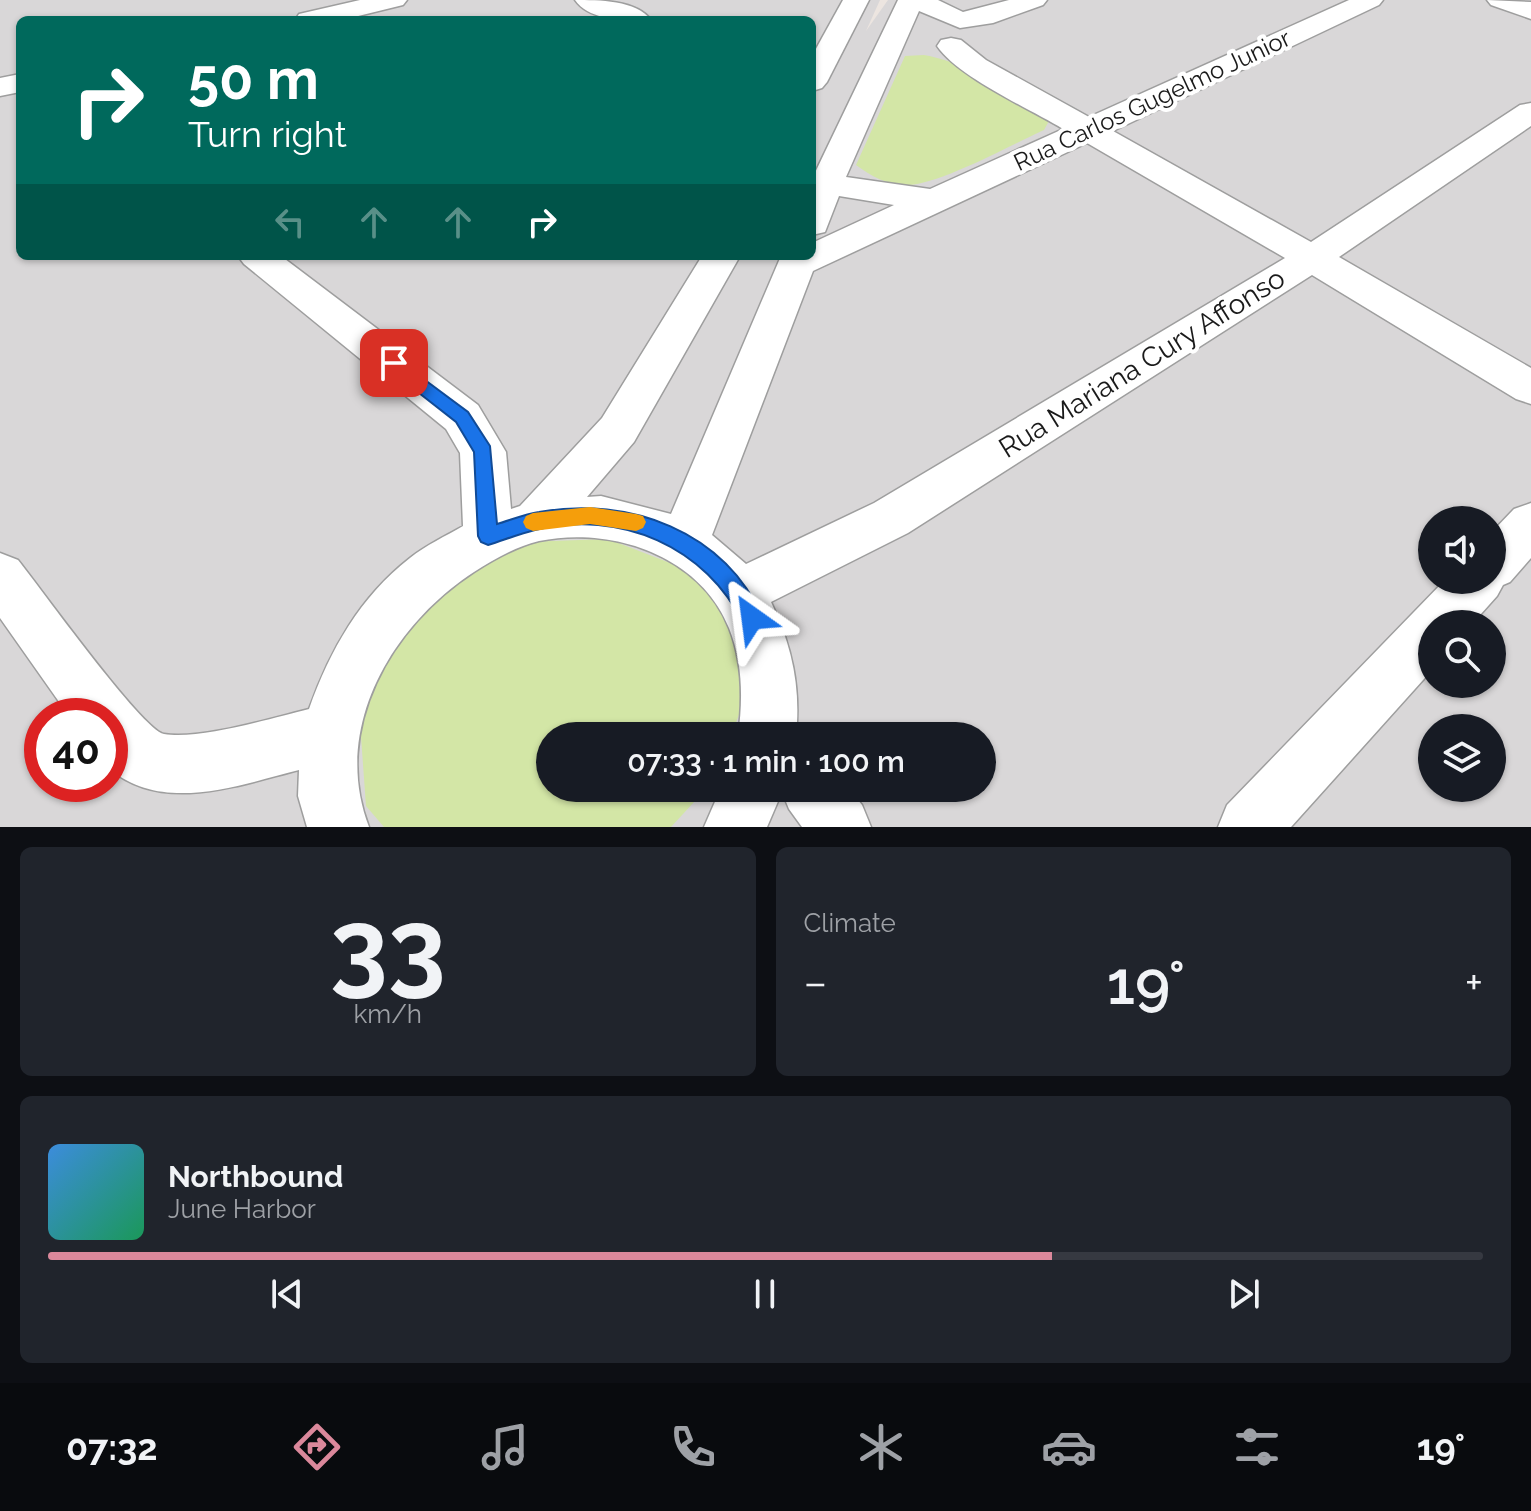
<!DOCTYPE html>
<html lang="en">
<head>
<meta charset="utf-8">
<style>
  :root { --surface:#171b24; --page:#20242c; --text:#f1f3f6; --muted:#9ea1a6; --line:#363941; --accent:#db889b }
  body { margin:0; font-family:Raleway,sans-serif; background:var(--page); color:var(--text); height:100vh; display:flex; flex-direction:column; font-size:30px; white-space:nowrap }
  * { box-sizing:border-box; margin:0 }
  p { font-size:26px; color:var(--muted) }
  .icon { flex:none; width:44px; height:44px; fill:none; stroke:currentColor; stroke-width:2; stroke-linecap:round; stroke-linejoin:round }
  .map { position:relative; height:827px; overflow:hidden }
  .details { display:flex; flex-direction:column; gap:20px; padding:20px; background:#0d0f14; flex:1 }
  .details>* { flex:none }
  .hud { position:absolute; left:16px; top:16px; width:800px; height:244px; border-radius:12px; box-shadow:0 2px 6px #0004; background:#00695c; color:#fff; overflow:hidden }
  .fabs { position:absolute; left:1418px; top:506px; display:grid; gap:16px }
  .fabs a { display:grid; place-items:center; width:88px; height:88px; border-radius:50%; background:var(--surface); box-shadow:0 2px 6px #0004; font-size:40px }
  .speed { position:absolute; left:24px; top:698px; display:flex; gap:16px; font-size:40px; font-weight:700; text-align:center }
  .speed>* { display:grid; place-content:center; width:104px; height:104px; border-radius:50%; background:var(--surface); box-shadow:0 2px 6px #0004; line-height:1 }
  .speed .limit { border:12px solid #d22; background:#fff; color:#111 }
  .pin { position:absolute; display:grid; place-items:center; width:68px; height:68px; color:#fff; margin:-34px; border-radius:16px; box-shadow:0 4px 12px #0006 }
  .me { position:absolute; width:88px; margin:-44px; rotate:329deg; stroke-linejoin:round; filter:drop-shadow(0 0 6px #0008) }
  .turn { display:flex; align-items:center; gap:28px; height:168px; padding:0 40px; font-size:36px }
  .turn .icon { width:104px; height:104px; stroke-width:2.5 }
  .turn b { display:block; font-size:56px; line-height:68px }
  .lanes { display:flex; align-items:center; height:76px; padding:0 40px; background:#0003; justify-content:center; gap:40px; direction:ltr }
  .lanes .off { opacity:.35 }
  .big { font-size:60px; font-weight:600; line-height:1.1 }
  .details .card { flex:1; display:flex; flex-direction:column; justify-content:center; gap:12px; min-width:0; padding:0 28px; border-radius:12px; background:var(--page) }
  .details .dial { align-items:center; gap:0 }
  .dial b { font-size:104px; line-height:1 }
  .song { display:flex; align-items:center; gap:24px }
  .cover { width:96px; height:96px; border-radius:12px; background:linear-gradient(135deg,hsl(210 70% 55%),hsl(150 70% 35%)) }
  .played { height:8px; border-radius:4px; background:linear-gradient(90deg,var(--accent) 70%,var(--line) 70%) }
  .keys { display:flex; justify-content:space-around; direction:ltr }
  .heat { display:flex; justify-content:space-between; align-items:center; font-size:44px; direction:ltr }
  .details .tiles { flex:1; display:grid; gap:20px; grid-template-columns:1fr 1fr }
  .card:last-child { grid-column:span 2 }
  .trip { position:absolute; left:536px; top:722px; width:460px; height:80px; border-radius:40px; background:var(--surface); box-shadow:0 2px 6px #0004; font-weight:600; line-height:80px; text-align:center }
  .dock { display:flex; height:128px; justify-content:space-around; align-items:center; background:#090b0e; color:var(--muted) }
  .dock .icon { width:56px; height:56px }
  .dock .active { color:var(--accent) }
  .dock b { font-size:36px; color:var(--text) }
  .map>svg:first-child { display:block }
  .residential { fill:#d9d7d8; fill-rule:evenodd }
  .grass { fill:#d3e6a6 }
  .lines { fill:none; stroke-linecap:round; stroke-linejoin:round }
  .minor-casing { stroke:#9e9e9e; stroke-width:3 }
  .minor { fill:#fff; fill-rule:evenodd }
  .route { fill:#1a73e8; stroke:#114b97; stroke-width:2 }
  .slow { fill:#f59e0b }
  .labels { text-anchor:middle; dominant-baseline:central; stroke-width:8; stroke-linejoin:round; paint-order:stroke }
  .far-street-label { font-size:24px; fill:#1a1a1a; stroke:#fff }
  .street-label { font-size:28px; fill:#1a1a1a; stroke:#fff }
</style>
</head>
<body>
<div class="map">
<svg width="1531" height="827" viewBox="0 0 1531 827">
  <rect width="100%" height="100%" fill="#ece5e0"/>
  <path class="residential" d="M 0,0 L 880,0 L 866,31 L 888,0 L 1531,0 L 1531,827 L 0,827 ZM 20,20 L 812,20 L 812,256 L 20,256 ZM 1432,520 L 1492,520 L 1492,580 L 1432,580 ZM 1432,624 L 1492,624 L 1492,684 L 1432,684 ZM 42,716 L 110,716 L 110,784 L 42,784 ZM 1432,728 L 1492,728 L 1492,788 L 1432,788 ZM 550,736 L 982,736 L 982,788 L 550,788 Z"/>
  <g class="grass">
    <path d="M 924,55 C 965,62 1018,92 1050,119 L 1044,130 C 1013,144 937,186 906,185 C 887,185 871,176 856,165 L 905,56 Z"/>
    <path d="M 608,539 L 691,571 L 738,630 L 747,693 L 731,736 L 550,736 L 550,788 L 707,788 L 671,827 L 384,827 L 366,806 L 359,709 L 421,602 L 523,542 Z"/>
  </g>
  <g class="lines">
    <defs>
      <g id="minor">
        <path d="M 360,0 L 407,0 L 403,5 L 342,20 L 295,20 L 299,14 Z"/>
        <path d="M 575,0 C 598,0 637,0 651,20 C 628,20 590,22 575,0 Z"/>
        <path d="M 843,0 L 869,0 L 827,82 L 822,88 L 812,91 L 812,56 Z"/>
        <path d="M 898,0 L 938,0 L 963,12 L 1009,0 L 1047,0 L 1043,5 L 993,23 L 960,28 L 919,11 L 846,177 L 930,189 L 1063,129 C 1030,109 958,77 937,46 L 941,40 L 951,38 L 961,40 L 986,60 L 1089,117 L 1349,0 L 1383,0 L 1379,5 L 1113,131 L 1311,242 L 1520,105 L 1531,103 L 1531,126 L 1339,257 L 1531,368 L 1531,404 L 1516,399 L 1312,275 L 908,533 L 771,602 C 792,646 801,687 796,736 L 738,736 C 743,700 743,663 729,628 C 700,555 611,526 539,541 C 515,547 494,559 474,572 C 391,626 331,729 369,827 L 307,827 L 298,796 L 299,770 C 239,785 163,814 110,769 L 110,716 L 69,716 L 0,618 L 0,553 L 18,560 C 39,586 142,730 164,734 C 200,740 272,718 309,709 C 330,650 360,597 410,558 C 426,545 446,536 463,526 L 460,453 L 446,429 L 244,264 L 238,256 L 281,256 L 478,405 L 506,452 L 511,509 L 520,506 L 602,418 L 702,256 L 740,256 L 634,442 L 587,497 L 601,496 L 671,514 L 781,256 L 812,256 L 812,243 L 894,205 L 839,196 L 825,232 L 812,235 L 812,179 ZM 1087,143 L 1285,258 L 874,503 L 746,564 L 712,535 L 813,271 Z"/>
        <path d="M 1487,0 L 1531,2 L 1531,19 L 1491,5 Z"/>
        <path d="M 20,74 L 20,92 L 0,96 L 0,78 Z"/>
        <path d="M 1531,503 L 1531,558 L 1510,582 L 1503,585 L 1497,596 L 1472,624 L 1432,624 L 1432,670 L 1291,827 L 1218,827 L 1227,805 L 1445,580 L 1492,580 L 1492,532 L 1514,509 Z"/>
        <path d="M 721,788 L 848,788 L 862,805 L 871,827 L 802,827 L 789,809 L 782,792 L 767,827 L 704,827 Z"/>
      </g>
    </defs>
    <use href="#minor" class="minor-casing"/>
    <use href="#minor" class="minor"/>
  </g>
  <path class="route" d="M 394,357 L 468,412 L 490,446 L 497,524 C 511,520 525,514 539,512 C 630,496 724,531 763,618 L 759,625 L 752,628 L 744,625 C 707,547 620,509 535,530 C 519,534 504,540 488,545 L 481,542 L 478,536 L 474,452 L 456,422 L 387,368 L 385,363 L 387,359 Z"/>
  <path class="slow" d="M 590,507 L 636,514 L 643,516 L 646,522 L 643,528 L 636,531 L 590,524 L 533,531 L 526,528 L 523,522 L 526,516 L 533,513 Z"/>
  <g class="labels">
    <g class="far-street-label">
      <text transform="translate(1152 100) rotate(-25)">Rua Carlos Gugelmo Junior</text>
    </g>
    <g class="street-label">
      <text transform="translate(1142 363) rotate(-32)">Rua Mariana Cury Affonso</text>
    </g>
  </g>
</svg>
<div class="fabs">
<a><svg class="icon" aria-label="sound" viewBox="0 0 24 24"><path d="M4 9h4l5-4v14l-5-4H4zM17 9q2 3 0 6"/></svg></a>
<a><svg class="icon" aria-label="search" viewBox="0 0 24 24"><circle cx="10" cy="10" r="6"/><path d="M15 15l6 6"/></svg></a>
<a><svg class="icon" aria-label="layers" viewBox="0 0 24 24"><path d="M12 4l9 5-9 5-9-5zM3 14l9 5 9-5"/></svg></a>
</div>
<div class="speed"><div class="limit">40</div></div>
<div class="pin" style="left:394px;top:363px;background:#d93025"><svg class="icon" aria-label="arrive" viewBox="0 0 24 24"><path d="M6 21V4h12l-3 4 3 4H6"/></svg></div>
<svg class="me" style="left:752px;top:618px" viewBox="-20 -20 40 40"><path d="M0-17L14 15 0 8-14 15z" fill="#1a73e8" stroke="#fff" stroke-width="4"/></svg>
<div class="trip">07:33 · 1 min · 100 m</div>
<div class="hud">
<div class="turn"><svg class="icon" aria-label="right" viewBox="0 0 24 24"><path d="M7 20v-9h11M14 6l5 5-5 5"/></svg><div><b>50 m</b>Turn right</div></div>
<div class="lanes"><svg class="icon off" aria-label="left" viewBox="0 0 24 24"><path d="M17 20v-9H6M10 6l-5 5 5 5"/></svg><svg class="icon off" aria-label="ahead" viewBox="0 0 24 24"><path d="M12 20V5M6 11l6-6 6 6"/></svg><svg class="icon off" aria-label="ahead" viewBox="0 0 24 24"><path d="M12 20V5M6 11l6-6 6 6"/></svg><svg class="icon" aria-label="right" viewBox="0 0 24 24"><path d="M7 20v-9h11M14 6l5 5-5 5"/></svg></div>
</div>
</div>
<section class="details">
<div class="tiles">
<div class="card dial"><b>33</b><p>km/h</p></div>
<div class="card"><p>Climate</p>
<div class="heat"><a>−</a><b class="big">19°</b><a>+</a></div>
</div>
<div class="card">
<div class="song"><i class="cover"></i><div><b>Northbound</b><p>June Harbor</p></div></div>
<div class="played"></div>
<div class="keys"><svg class="icon" aria-label="previous" viewBox="0 0 24 24"><path d="M18 5L8 12l10 7zM5 5v14"/></svg><svg class="icon" aria-label="pause" viewBox="0 0 24 24"><path d="M8 5v14M16 5v14"/></svg><svg class="icon" aria-label="next" viewBox="0 0 24 24"><path d="M6 5l10 7-10 7zM19 5v14"/></svg></div>
</div>
</div>
</section>
<nav class="dock">
<b>07:32</b>
<svg class="icon active" aria-label="directions" viewBox="0 0 24 24"><path d="M12 3l9 9-9 9-9-9zM9 14v-3h6M13 9l2 2-2 2"/></svg>
<svg class="icon" aria-label="music" viewBox="0 0 24 24"><path d="M9 18V5l10-2v13"/><circle cx="6" cy="18" r="3"/><circle cx="16" cy="16" r="3"/></svg>
<svg class="icon" aria-label="phone" viewBox="0 0 24 24"><path d="M5 4h4l2 5-3 2q2 4 5 5l2-3 5 2v4C11 20 4 13 5 4z"/></svg>
<svg class="icon" aria-label="climate" viewBox="0 0 24 24"><path d="M12 3v18M4 7l16 10M4 17L20 7"/></svg>
<svg class="icon" aria-label="car" viewBox="0 0 24 24"><path d="M5 17H2v-5l4-1 3-4h7l3 4 3 1v5h-3M9 17h6M6 11h13"/><circle cx="7" cy="17" r="2"/><circle cx="17" cy="17" r="2"/></svg>
<svg class="icon" aria-label="filters" viewBox="0 0 24 24"><path d="M4 7h16M4 17h16"/><circle cx="9" cy="7" r="2"/><circle cx="15" cy="17" r="2"/></svg>
<b>19°</b>
</nav>
</body>
</html>
